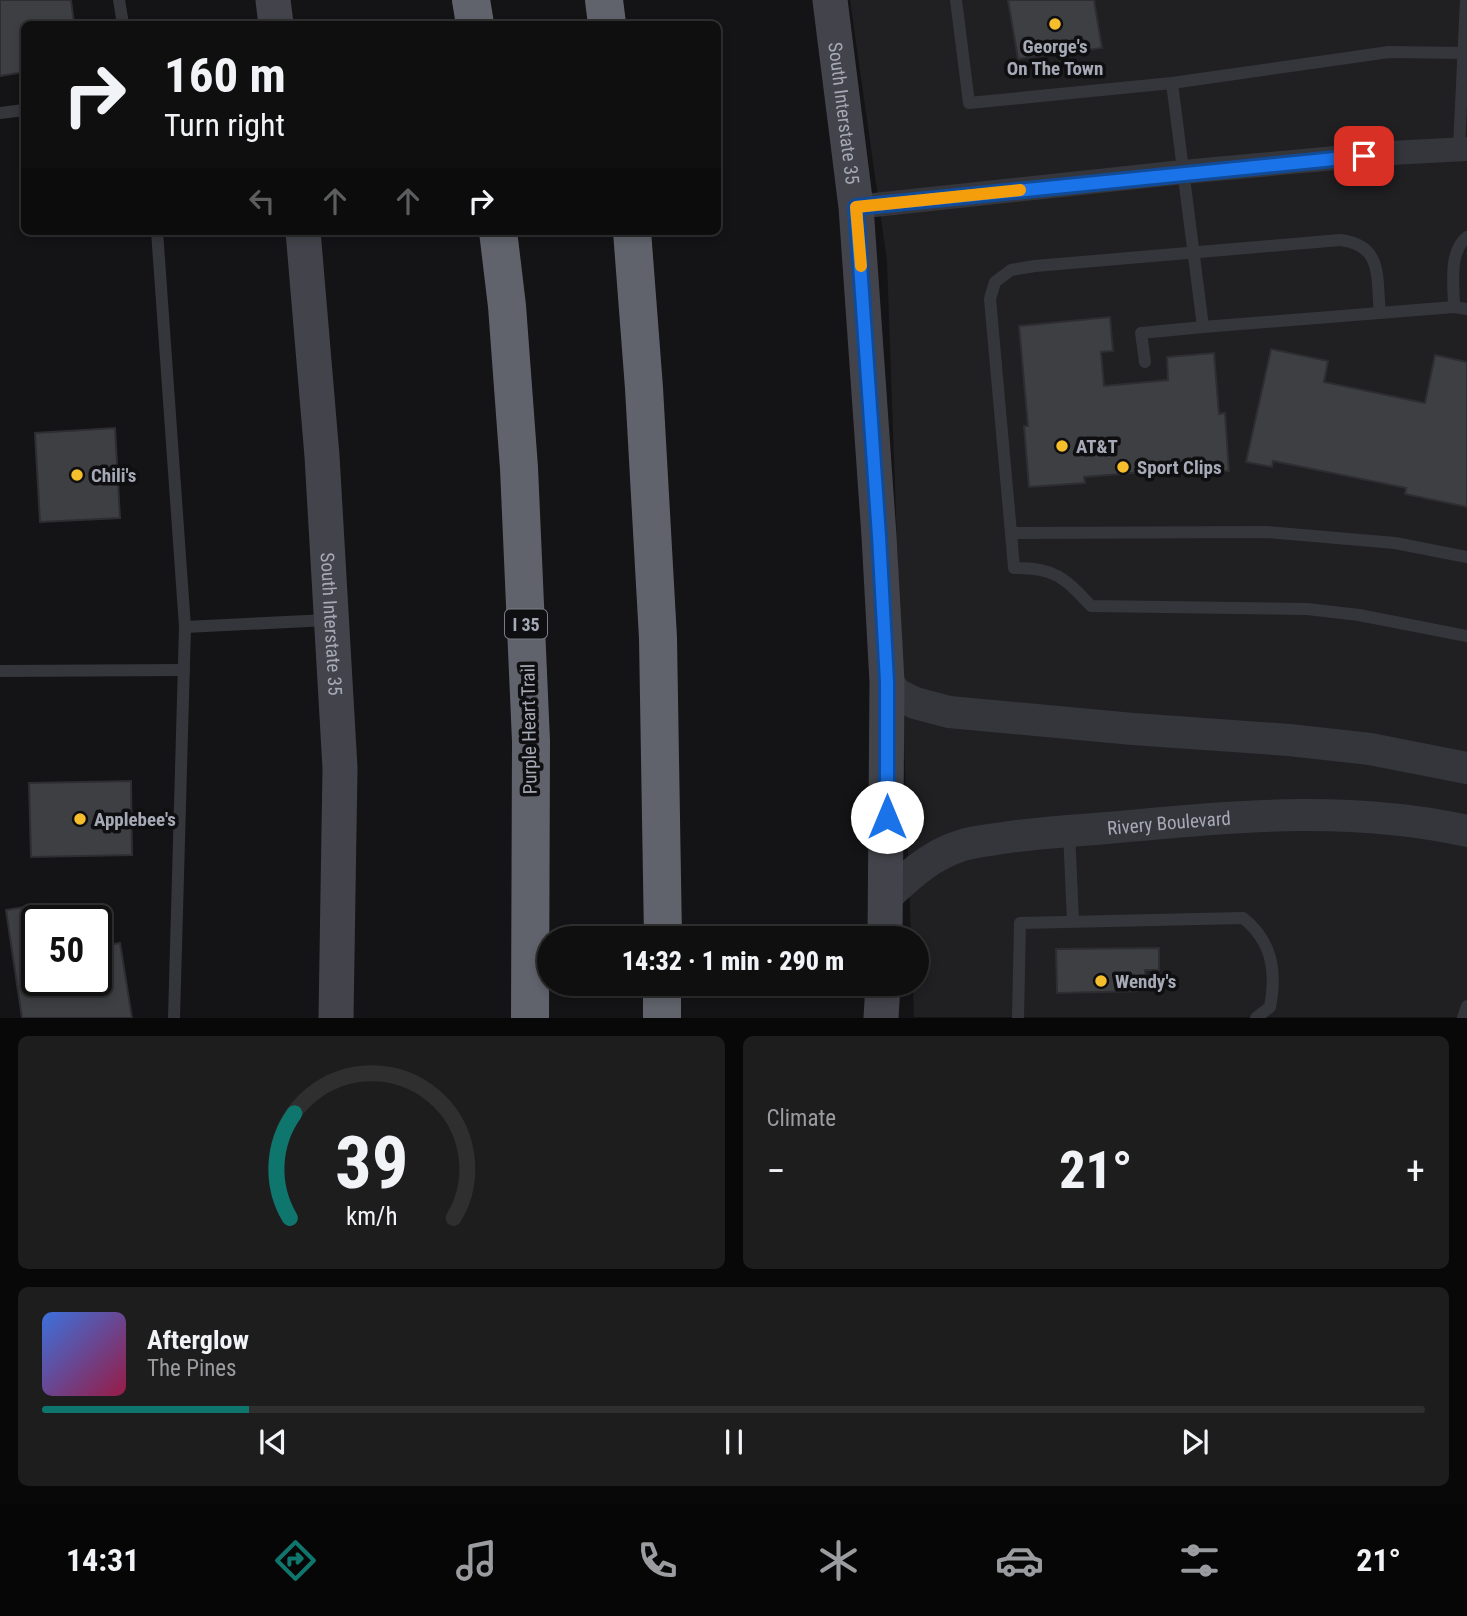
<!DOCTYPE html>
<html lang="en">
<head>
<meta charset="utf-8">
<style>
  :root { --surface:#0f0f10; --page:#1d1d1e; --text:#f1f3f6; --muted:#9b9c9f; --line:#2f2f30; --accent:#0f766e }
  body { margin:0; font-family:"Roboto Condensed",sans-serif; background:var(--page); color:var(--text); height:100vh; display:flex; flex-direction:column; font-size:26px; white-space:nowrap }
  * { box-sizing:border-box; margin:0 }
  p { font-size:23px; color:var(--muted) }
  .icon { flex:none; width:38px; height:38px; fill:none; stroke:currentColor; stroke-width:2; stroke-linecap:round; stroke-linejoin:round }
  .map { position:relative; height:1018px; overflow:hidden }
  .side { display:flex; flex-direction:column; gap:18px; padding:18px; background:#080809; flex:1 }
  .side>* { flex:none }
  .guide { position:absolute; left:21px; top:21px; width:700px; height:214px; border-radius:10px; box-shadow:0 4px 10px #0003,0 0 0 2px var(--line); background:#0f0f10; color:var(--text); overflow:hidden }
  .speed { position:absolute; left:21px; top:905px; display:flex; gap:14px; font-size:35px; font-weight:700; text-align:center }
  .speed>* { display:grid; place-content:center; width:91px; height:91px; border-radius:50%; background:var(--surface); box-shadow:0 4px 10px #0003,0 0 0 2px var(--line); line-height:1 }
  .speed .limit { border:4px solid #111; border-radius:10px; background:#fff; color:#111 }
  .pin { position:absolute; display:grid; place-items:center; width:60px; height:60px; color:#fff; margin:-30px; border-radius:14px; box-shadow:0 4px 10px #0006 }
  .me { position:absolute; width:77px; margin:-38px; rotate:0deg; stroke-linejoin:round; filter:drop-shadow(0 0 5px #0008) }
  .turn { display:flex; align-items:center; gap:24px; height:147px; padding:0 28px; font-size:32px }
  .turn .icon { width:91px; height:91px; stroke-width:2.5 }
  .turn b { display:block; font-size:49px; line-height:60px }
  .lanes { display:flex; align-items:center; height:66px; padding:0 28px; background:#0003; justify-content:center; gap:35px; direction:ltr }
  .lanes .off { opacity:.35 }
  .big { font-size:52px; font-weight:800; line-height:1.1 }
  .side .widget { flex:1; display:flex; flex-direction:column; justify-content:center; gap:10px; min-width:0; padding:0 24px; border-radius:10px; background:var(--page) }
  .side .dial { align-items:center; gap:0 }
  .dial svg { height:182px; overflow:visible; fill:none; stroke:var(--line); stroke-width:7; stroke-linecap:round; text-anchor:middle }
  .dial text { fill:var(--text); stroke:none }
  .song { display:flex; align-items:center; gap:21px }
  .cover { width:84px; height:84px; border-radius:10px; background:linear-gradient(135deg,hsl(220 70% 55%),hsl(340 70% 35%)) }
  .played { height:7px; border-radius:4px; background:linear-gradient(90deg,var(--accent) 15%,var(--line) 15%) }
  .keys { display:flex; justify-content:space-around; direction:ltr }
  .heat { display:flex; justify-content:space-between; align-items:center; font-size:38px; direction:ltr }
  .side .tiles { flex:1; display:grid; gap:18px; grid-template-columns:1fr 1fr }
  .widget:last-child { grid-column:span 2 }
  .trip { position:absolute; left:537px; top:926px; width:392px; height:70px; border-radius:35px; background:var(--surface); box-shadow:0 4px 10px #0003,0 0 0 2px var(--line); font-weight:800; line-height:70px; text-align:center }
  .dock { display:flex; height:112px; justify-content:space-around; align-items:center; background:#060606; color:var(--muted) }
  .dock .icon { width:49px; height:49px }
  .dock .selected { color:var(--accent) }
  .dock b { font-size:32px; color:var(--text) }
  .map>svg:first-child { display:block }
  .built { fill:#202023 }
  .building { fill:#3e3f43; stroke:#2e2e32; stroke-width:2 }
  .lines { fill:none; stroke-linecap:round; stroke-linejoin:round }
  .service { stroke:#35363b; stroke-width:12 }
  .minor { stroke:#35363b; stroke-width:24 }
  .tertiary { stroke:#35363b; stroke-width:32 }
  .secondary { stroke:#43444b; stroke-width:35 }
  .motorway { stroke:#61636c; stroke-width:38 }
  .route-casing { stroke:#114b97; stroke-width:18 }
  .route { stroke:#1a73e8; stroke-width:12 }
  .slow { stroke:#f59e0b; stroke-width:12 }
  .poi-dot { fill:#f6be2c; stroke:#0f0f11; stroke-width:2.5 }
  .labels { text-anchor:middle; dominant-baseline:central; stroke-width:7; stroke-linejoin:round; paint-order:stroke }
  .shield { fill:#0f0f11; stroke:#787c84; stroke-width:2 }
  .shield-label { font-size:18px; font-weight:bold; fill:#a5aab6 }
  .poi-label { font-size:19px; font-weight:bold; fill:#a5aab6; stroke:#0f0f11; text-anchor:start }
  .street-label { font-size:19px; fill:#a5aab6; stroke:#0f0f11 }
</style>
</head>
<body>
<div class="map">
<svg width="1467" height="1018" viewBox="0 0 1467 1018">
  <rect width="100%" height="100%" fill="#141416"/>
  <path class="built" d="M 850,0 L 1467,0 L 1467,1017 L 914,1017 L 913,984 L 917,984 L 917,938 L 911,938 L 887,261 Z"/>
  <g class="building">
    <path d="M 0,0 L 71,0 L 74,24 L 24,24 L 24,72 L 0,76 Z"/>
    <path d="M 1008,0 L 1094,0 L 1102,48 L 1018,59 Z"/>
    <path d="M 1110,317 L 1113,351 L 1101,352 L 1104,386 L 1168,380 L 1167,357 L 1214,353 L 1219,414 L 1225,413 L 1229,471 L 1169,476 L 1168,470 L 1084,477 L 1085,483 L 1029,487 L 1024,426 L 1028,426 L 1019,326 Z"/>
    <path d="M 1271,349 L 1328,361 L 1324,382 L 1425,403 L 1435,355 L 1467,362 L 1467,507 L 1405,494 L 1406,488 L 1273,461 L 1272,467 L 1246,462 Z"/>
    <path d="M 115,428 L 120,518 L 40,522 L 35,433 Z"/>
    <path d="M 131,781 L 132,855 L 31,857 L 29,783 Z"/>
    <path d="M 43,904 L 46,920 L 37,920 L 37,980 L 96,980 L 96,947 L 120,943 L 132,1018 L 22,1018 L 6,910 Z"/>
    <path d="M 1159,948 L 1159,970 L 1145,970 L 1146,991 L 1057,993 L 1056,949 Z"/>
  </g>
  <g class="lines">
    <g class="service">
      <path d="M 119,0 L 123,24"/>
      <path d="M 956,0 L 969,103 L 1172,83"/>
      <path d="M 1467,53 L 1389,52 L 1172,83 L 1203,327 L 1454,307 L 1467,309"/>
      <path d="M 0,113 L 24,110"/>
      <path d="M 1459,148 L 1466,0"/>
      <path d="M 157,231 L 185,627 L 174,1018"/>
      <path d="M 1454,307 C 1454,286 1448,252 1467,237"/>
      <path d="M 1380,313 C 1376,278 1384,245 1340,240 L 1035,266 L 1011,270 L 995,282 L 990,299 L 1011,533 L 1266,532 L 1395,543 L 1467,557"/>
      <path d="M 1145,362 L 1141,333 L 1203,327"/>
      <path d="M 1011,533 L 1014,568 C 1054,567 1065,578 1091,606 L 1307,609 L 1359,615 L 1467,636"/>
      <path d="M 185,627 L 328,620"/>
      <path d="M 0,671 L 184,670"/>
      <path d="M 1069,831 L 1073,921"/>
      <path d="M 1018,1018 L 1020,923 L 1243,918 C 1272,941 1277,971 1270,1007 L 1256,1018"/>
      <path d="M 1463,1018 L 1467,1006"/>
    </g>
    <path class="minor" d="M 856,207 L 1183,172 L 1390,153 L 1467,149"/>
    <g class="tertiary">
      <path d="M 887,682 L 897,694 L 915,703 L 949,712 L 1133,729 L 1289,740 L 1370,749 L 1467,768"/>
      <path id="s1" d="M 886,897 C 909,876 929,856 960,846 C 971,842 984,841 996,839 C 1033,833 1070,831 1107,828 C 1230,817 1345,804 1467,831"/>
    </g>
    <g class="secondary">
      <path d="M 273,0 L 276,24"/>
      <path id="s2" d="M 830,0 L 856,207 L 879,536 L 887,682 L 885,938"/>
      <path id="s3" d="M 303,231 L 322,456 L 340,768 L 336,1018"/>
      <path d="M 881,1018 L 883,984"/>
    </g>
    <g class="motorway">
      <path d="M 471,0 L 475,24"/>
      <path d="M 604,0 L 607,24"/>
      <path d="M 498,231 L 507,306 L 519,468 L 531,741 L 530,1018"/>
      <path d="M 632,231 L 644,388 L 658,638 L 663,938"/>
      <path d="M 662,1018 L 662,984"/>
    </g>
  </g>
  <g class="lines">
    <defs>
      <path id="route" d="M 887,817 L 887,682 L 879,536 L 856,207 L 1364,156"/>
    </defs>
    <use href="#route" class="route-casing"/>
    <use href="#route" class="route"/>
    <path class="slow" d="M 861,266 L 856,207 L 1020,190"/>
  </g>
  <g class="poi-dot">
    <circle cx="1055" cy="24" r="7"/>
    <circle cx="1062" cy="446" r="7"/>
    <circle cx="1123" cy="467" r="7"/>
    <circle cx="77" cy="475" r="7"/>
    <circle cx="80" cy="819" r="7"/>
    <circle cx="1101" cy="981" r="7"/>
  </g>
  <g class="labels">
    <rect class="shield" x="505" y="609.5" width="42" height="29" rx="5"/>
    <g class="shield-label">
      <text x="526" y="624">I 35</text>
    </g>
    <g class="poi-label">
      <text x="1055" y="46" text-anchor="middle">George's<tspan x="1055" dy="22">On The Town</tspan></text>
      <text x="1076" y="446">AT&amp;T</text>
      <text x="1137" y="467">Sport Clips</text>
      <text x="91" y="475">Chili's</text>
      <text x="94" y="819">Applebee's</text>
      <text x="1115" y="981">Wendy's</text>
    </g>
    <g class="street-label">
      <text stroke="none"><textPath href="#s2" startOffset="114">South Interstate 35</textPath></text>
      <text stroke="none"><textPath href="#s3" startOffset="394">South Interstate 35</textPath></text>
      <text transform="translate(529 729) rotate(-91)">Purple Heart Trail</text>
      <text stroke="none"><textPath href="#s1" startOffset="301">Rivery Boulevard</textPath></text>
    </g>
  </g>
</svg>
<div class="speed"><div class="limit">50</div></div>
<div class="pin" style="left:1364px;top:156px;background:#d93025"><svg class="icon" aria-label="arrive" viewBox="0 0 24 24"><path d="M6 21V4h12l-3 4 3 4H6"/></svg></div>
<svg class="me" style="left:887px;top:817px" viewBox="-20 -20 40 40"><circle r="19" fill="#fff"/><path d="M0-13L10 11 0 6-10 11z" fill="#1a73e8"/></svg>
<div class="trip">14:32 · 1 min · 290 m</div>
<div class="guide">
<div class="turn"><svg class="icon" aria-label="right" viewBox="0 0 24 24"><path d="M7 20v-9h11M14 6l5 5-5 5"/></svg><div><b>160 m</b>Turn right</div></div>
<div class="lanes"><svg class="icon off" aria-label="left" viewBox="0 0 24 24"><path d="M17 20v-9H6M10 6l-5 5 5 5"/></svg><svg class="icon off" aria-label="ahead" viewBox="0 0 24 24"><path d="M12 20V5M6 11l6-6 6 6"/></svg><svg class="icon off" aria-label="ahead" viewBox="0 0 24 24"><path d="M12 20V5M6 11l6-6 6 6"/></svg><svg class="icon" aria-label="right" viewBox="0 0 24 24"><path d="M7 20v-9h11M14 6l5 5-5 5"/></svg></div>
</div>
</div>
<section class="side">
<div class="tiles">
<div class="widget dial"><svg viewBox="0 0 100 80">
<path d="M14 69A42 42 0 1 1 86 69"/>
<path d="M14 69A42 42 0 0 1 16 23" stroke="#0f766e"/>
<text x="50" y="56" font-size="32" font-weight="700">39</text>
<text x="50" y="72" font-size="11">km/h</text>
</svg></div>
<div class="widget"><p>Climate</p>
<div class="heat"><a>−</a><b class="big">21°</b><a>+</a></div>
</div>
<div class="widget">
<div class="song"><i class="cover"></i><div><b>Afterglow</b><p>The Pines</p></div></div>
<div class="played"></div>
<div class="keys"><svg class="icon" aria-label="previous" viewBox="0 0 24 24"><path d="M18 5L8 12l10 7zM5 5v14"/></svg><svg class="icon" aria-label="pause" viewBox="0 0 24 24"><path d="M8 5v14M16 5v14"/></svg><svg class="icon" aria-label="next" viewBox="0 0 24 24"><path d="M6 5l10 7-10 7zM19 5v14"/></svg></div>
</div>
</div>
</section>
<nav class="dock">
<b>14:31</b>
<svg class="icon selected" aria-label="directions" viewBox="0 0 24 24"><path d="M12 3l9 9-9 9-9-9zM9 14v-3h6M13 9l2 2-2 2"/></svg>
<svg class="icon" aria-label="music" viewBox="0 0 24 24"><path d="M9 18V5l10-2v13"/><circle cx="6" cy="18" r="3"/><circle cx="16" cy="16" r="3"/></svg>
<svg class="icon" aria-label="phone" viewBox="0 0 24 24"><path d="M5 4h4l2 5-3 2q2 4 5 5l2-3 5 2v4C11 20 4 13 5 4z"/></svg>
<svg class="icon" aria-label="climate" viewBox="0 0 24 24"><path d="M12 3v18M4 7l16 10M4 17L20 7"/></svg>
<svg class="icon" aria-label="car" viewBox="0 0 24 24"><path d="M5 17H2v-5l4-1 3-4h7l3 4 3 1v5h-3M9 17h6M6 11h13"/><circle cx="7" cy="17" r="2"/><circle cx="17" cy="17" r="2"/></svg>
<svg class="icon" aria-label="filters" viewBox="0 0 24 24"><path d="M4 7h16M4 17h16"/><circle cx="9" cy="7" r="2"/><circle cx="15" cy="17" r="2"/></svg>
<b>21°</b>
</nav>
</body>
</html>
